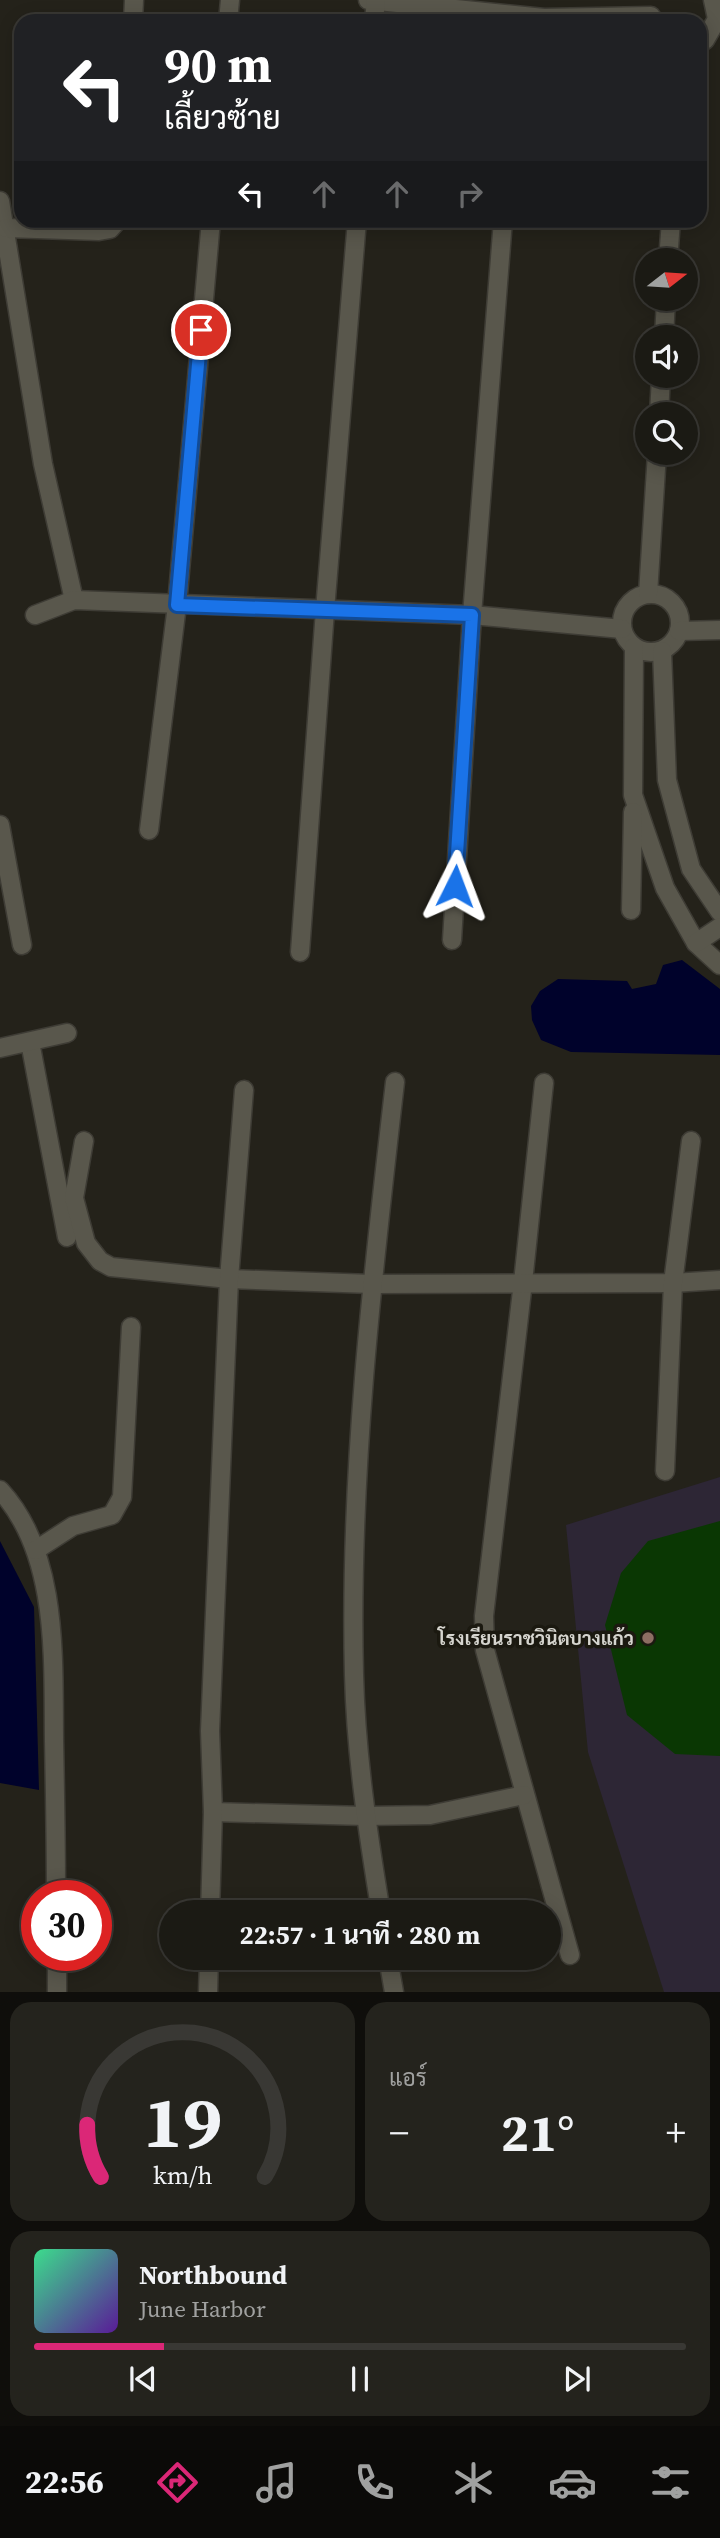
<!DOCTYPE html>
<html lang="th">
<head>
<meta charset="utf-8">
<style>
  :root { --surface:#1b1a14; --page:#24231d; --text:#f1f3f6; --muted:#a0a1a0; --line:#393834; --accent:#db2777 }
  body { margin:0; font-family:"Source Serif 4",Sarabun,serif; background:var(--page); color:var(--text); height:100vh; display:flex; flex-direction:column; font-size:26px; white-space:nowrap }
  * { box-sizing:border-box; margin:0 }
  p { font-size:23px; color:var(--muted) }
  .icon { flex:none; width:38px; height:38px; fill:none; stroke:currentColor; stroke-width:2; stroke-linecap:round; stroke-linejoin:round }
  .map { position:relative; height:1992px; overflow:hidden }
  .sheet { display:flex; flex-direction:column; gap:10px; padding:10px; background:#0f0e0b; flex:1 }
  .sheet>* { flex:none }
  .banner { position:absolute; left:14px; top:14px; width:693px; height:214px; border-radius:21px; box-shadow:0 4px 18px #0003,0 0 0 2px var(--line); background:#202124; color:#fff; overflow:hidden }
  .needle { width:46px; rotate:73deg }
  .buttons { position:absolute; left:635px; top:248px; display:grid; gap:14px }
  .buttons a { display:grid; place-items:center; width:63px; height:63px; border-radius:50%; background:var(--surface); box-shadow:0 4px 18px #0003,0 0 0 2px var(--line); font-size:35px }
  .speed { position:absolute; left:21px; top:1880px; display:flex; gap:14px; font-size:35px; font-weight:700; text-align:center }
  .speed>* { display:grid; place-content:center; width:91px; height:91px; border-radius:50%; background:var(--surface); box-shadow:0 4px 18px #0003,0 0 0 2px var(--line); line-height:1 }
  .speed .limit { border:10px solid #d22; background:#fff; color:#111 }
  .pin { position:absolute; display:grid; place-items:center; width:60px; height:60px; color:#fff; margin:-30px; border:4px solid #fff; border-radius:50%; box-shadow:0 2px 7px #0007 }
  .me { position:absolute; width:77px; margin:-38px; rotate:3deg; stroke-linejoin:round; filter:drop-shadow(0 0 5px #0008) }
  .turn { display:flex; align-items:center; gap:24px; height:147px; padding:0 35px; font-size:32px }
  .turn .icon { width:91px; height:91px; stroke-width:2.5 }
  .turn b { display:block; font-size:49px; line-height:60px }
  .lanes { display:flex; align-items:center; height:66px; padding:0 35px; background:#0003; justify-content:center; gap:35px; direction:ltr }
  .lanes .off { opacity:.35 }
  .big { font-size:52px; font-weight:700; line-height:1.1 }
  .sheet .widget { flex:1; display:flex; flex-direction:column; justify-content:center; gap:10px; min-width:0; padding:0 24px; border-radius:21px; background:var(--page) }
  .sheet .dial { align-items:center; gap:0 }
  .dial svg { height:182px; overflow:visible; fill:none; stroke:var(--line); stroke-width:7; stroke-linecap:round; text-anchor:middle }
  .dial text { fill:var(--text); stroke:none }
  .song { display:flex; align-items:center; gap:21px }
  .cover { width:84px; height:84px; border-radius:10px; background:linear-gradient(135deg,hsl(150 70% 55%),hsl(270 70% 35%)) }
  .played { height:7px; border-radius:4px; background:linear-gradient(90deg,var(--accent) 20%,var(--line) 20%) }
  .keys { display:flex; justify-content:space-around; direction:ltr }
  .heat { display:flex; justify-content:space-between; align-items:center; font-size:38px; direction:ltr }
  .sheet .tiles { flex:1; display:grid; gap:10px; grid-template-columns:1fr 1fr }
  .widget:last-child { grid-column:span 2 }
  .trip { position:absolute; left:159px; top:1900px; width:402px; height:70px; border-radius:35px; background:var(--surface); box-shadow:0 4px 18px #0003,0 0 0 2px var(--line); font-weight:700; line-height:70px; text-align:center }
  .tabs { display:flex; height:112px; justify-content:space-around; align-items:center; background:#0b0a08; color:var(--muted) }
  .tabs .icon { width:49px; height:49px }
  .tabs .on { color:var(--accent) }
  .tabs b { font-size:32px; color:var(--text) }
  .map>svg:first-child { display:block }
  .education { fill:#2d2635 }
  .green { fill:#0a3703 }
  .water { fill:#00022b }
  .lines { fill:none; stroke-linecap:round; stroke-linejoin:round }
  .street-casing { stroke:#3e3c35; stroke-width:21 }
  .street { stroke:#59574c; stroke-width:18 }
  .route-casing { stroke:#114b97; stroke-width:18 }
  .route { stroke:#1a73e8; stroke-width:12 }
  .education-dot { fill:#8d6e63; stroke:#1b1910; stroke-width:2.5 }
  .labels { text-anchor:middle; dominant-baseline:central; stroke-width:7; stroke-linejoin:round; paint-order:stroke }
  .poi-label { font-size:19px; font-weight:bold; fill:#d6d5cf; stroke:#1b1910; text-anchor:end }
</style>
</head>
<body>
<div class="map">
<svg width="720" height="1992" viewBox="0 0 720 1992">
  <rect width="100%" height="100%" fill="#24221a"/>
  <path class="education" d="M 720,1477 L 720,1992 L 664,1992 L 588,1752 L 566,1525 Z"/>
  <path class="green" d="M 720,1521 L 720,1756 L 675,1754 L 627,1715 L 605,1625 L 621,1573 L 648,1541 Z"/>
  <g class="water">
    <path d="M 682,960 L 720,989 L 720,1055 L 571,1052 L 541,1040 L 532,1020 L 531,1006 L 540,991 L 558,979 L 627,981 L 632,989 L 656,984 L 663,965 Z"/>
    <path d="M 0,1541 L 34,1607 L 39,1790 L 0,1783 Z"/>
  </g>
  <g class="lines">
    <defs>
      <g id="street">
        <path d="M 368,0 L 544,18 L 651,16"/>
        <path d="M 133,21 L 134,0"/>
        <path d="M 228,21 L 230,0"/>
        <path d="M 374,21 L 376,0"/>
        <path d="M 700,41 L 705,40 L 717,19 L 713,0"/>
        <path d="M 0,201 L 43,464 L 74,600"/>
        <path d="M 6,228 L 99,231 L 110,229 L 118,220"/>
        <path d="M 668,261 L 671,220"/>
        <path d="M 664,338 L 666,299"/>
        <path d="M 659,415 L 661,376"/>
        <circle cx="651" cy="623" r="29"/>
        <path d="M 648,594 L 657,453"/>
        <path d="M 35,615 L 74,600 L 472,615 L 622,629"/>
        <path d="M 679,631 L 720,630"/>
        <path d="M 634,647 L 633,795 L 665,888 L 696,943 L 720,965"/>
        <path d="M 662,651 L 667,780 L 691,869 L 720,912"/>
        <path d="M 0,825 L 22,945"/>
        <path d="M 149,830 L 177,605 L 211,220"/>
        <path d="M 631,910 L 633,812"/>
        <path d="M 452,940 L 472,615 L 503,220"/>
        <path d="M 696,943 L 720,927"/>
        <path d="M 300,952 L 325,610 L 357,220"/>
        <path d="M 30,1042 L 67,1237"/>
        <path d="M 0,1048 L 67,1033"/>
        <path d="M 544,1083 L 523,1282 L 484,1616 L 485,1650 L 570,1955"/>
        <path d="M 84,1141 L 74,1198 L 86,1243 L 100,1261 L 111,1267 L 229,1279 L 372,1284 L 673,1283 L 720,1280"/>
        <path d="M 665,1471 L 673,1283 L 691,1141"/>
        <path d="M 0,1490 C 59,1554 53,1658 54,1740 C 55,1792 56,1843 56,1895"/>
        <path d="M 36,1550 L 73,1526 L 112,1515 L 122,1497 L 131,1327"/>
        <path d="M 213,1812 L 365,1816 L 430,1815 L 524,1795"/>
        <path d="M 210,1913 L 213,1812 L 210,1731 L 229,1279 L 244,1090"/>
        <path d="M 381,1913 C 368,1834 356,1755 354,1675 C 349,1477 372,1279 395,1082"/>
        <path d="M 57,1955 L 57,1992"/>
        <path d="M 388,1958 L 394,1992"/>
        <path d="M 208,1992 L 209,1958"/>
      </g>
    </defs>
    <use href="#street" class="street-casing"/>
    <use href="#street" class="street"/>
  </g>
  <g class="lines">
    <defs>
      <path id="route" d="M 201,330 L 177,605 L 472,615 L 455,886"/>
    </defs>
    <use href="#route" class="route-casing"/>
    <use href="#route" class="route"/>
  </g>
  <circle class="education-dot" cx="648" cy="1638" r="7"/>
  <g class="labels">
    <g class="poi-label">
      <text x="634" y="1638">โรงเรียนราชวินิตบางแก้ว</text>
    </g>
  </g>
</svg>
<div class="buttons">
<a><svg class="needle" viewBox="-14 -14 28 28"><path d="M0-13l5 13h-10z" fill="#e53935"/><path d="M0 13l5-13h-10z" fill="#a0a1a0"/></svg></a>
<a><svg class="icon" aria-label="sound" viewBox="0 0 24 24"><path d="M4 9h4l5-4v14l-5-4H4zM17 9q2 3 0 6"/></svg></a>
<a><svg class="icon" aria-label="search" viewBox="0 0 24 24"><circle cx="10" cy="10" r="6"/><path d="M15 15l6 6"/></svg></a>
</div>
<div class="speed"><div class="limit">30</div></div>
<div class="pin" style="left:201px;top:330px;background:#d93025"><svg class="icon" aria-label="arrive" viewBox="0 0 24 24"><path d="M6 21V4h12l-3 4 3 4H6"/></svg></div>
<svg class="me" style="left:455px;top:886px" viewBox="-20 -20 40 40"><path d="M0-17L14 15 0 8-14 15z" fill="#1a73e8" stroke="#fff" stroke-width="4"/></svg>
<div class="trip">22:57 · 1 นาที · 280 m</div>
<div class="banner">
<div class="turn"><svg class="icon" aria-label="left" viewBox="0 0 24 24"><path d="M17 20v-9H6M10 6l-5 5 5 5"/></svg><div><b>90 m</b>เลี้ยวซ้าย</div></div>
<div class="lanes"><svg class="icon" aria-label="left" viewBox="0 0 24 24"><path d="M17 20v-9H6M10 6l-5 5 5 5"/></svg><svg class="icon off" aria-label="ahead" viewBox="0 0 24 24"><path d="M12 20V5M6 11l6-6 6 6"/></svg><svg class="icon off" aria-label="ahead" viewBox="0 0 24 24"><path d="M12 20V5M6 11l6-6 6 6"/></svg><svg class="icon off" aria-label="right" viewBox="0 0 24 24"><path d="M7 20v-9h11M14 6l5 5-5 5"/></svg></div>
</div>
</div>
<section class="sheet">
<div class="tiles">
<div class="widget dial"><svg viewBox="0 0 100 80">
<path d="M14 69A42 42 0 1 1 86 69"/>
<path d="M14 69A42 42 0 0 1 8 46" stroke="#db2777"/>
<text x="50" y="56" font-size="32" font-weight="700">19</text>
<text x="50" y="72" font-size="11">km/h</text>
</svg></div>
<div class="widget"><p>แอร์</p>
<div class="heat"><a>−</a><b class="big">21°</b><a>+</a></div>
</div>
<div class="widget">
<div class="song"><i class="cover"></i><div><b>Northbound</b><p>June Harbor</p></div></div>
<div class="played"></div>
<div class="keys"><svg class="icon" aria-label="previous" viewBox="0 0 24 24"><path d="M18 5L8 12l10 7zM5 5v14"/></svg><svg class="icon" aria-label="pause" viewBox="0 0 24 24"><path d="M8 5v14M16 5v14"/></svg><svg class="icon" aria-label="next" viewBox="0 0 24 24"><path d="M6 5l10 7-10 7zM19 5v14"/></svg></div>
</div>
</div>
</section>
<nav class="tabs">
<b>22:56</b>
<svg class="icon on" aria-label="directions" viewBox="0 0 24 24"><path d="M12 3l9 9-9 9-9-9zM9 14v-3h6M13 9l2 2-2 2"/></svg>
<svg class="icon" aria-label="music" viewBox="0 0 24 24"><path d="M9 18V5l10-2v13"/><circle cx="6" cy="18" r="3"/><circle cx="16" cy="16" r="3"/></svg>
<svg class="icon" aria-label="phone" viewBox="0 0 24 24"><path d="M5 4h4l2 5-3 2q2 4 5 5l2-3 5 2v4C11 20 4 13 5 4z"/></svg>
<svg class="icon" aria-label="climate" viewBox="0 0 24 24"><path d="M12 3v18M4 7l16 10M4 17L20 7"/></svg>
<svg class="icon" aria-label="car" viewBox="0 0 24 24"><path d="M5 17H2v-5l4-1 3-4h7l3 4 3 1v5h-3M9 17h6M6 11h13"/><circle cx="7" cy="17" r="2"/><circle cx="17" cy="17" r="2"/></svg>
<svg class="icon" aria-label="filters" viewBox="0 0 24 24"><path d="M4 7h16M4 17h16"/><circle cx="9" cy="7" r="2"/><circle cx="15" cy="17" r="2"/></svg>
</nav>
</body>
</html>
